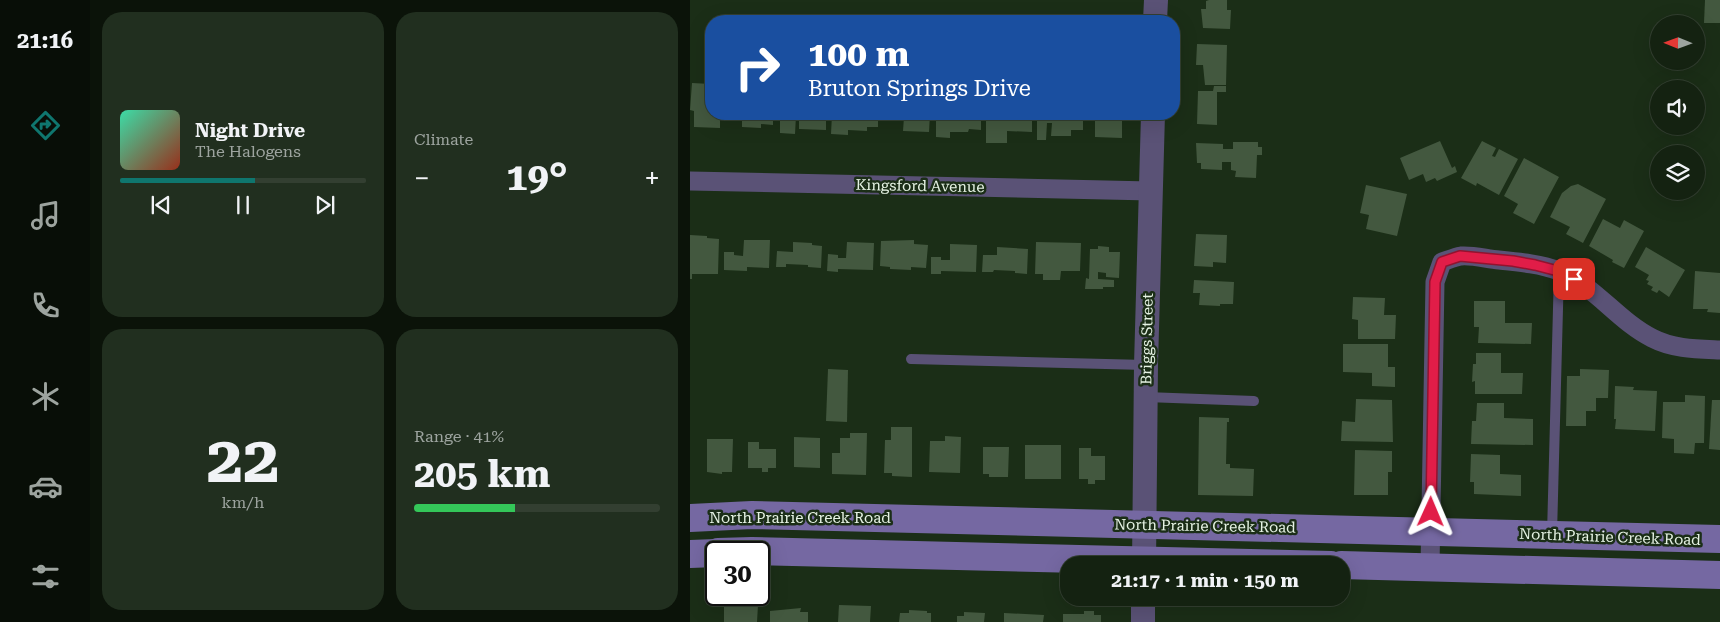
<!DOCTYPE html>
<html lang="en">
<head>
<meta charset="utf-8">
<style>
  :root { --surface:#142211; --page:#212f1f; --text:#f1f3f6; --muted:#9da49f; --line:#333f31; --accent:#0f766e }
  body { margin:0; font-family:"Roboto Serif",serif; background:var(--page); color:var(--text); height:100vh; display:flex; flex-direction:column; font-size:19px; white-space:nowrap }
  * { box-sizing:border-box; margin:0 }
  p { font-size:16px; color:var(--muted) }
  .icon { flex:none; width:28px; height:28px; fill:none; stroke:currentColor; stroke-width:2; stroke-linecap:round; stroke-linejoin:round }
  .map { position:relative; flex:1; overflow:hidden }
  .panel { display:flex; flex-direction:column; gap:12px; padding:12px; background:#0b1309; width:600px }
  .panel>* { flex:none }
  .top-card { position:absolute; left:15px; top:15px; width:475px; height:105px; border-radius:20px; box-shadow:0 5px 20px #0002,0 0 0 1px var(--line); background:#1a4fa0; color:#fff; overflow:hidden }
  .needle { width:32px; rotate:271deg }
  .tools { position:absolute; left:960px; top:15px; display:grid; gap:10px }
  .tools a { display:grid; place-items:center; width:55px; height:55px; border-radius:50%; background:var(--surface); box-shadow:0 5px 20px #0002,0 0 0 1px var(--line); font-size:25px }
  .speed { position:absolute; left:15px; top:541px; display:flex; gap:10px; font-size:25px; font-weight:700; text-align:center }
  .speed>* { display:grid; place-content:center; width:65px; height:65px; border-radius:50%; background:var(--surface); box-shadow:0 5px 20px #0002,0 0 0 1px var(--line); line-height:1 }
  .speed .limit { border:2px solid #111; border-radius:8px; background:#fff; color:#111 }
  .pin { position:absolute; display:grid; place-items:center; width:42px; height:42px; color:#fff; margin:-21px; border-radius:10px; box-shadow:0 2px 8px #0006 }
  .me { position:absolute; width:55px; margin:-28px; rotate:1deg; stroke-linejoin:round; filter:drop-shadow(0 0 4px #0008) }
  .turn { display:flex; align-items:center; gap:18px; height:105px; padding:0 20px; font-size:22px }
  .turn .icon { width:65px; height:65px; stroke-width:2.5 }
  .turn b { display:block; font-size:35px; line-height:42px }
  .big { font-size:38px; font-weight:700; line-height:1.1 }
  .panel .card { flex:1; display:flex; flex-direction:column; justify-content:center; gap:8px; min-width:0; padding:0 18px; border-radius:20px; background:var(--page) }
  .panel .dial { align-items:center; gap:0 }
  .dial b { font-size:65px; line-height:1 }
  .song { display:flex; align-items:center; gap:15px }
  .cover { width:60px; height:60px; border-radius:8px; background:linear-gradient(135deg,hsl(160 70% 55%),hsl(10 70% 35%)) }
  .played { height:5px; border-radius:2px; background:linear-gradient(90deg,var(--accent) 55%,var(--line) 55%) }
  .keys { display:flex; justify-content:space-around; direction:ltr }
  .heat { display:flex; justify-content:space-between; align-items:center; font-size:28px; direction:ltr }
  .charge { height:8px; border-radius:4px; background:linear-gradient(90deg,#34c759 41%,var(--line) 0) }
  .panel .tiles { flex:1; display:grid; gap:12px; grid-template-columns:repeat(2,1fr) }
  .trip { position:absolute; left:370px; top:556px; width:290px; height:50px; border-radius:20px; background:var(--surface); box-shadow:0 5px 20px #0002,0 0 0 1px var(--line); font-weight:700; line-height:50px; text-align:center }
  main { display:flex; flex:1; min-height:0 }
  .dock { display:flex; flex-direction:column; width:90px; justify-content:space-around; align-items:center; background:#080e07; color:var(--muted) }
  .dock .icon { width:35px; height:35px }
  .dock .selected { color:var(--accent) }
  .dock b { font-size:22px; color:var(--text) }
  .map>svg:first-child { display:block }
  .building { fill:#43583f }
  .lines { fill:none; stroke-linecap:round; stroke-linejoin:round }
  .service { stroke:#5a5276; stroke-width:10 }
  .minor { stroke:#5a5276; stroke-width:19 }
  .tertiary { stroke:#5a5276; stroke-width:24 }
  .secondary { stroke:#7568a2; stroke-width:28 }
  .route-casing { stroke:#92132f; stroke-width:12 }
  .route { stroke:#e11d48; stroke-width:9 }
  .labels { text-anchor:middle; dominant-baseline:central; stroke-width:5; stroke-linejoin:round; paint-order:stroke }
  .street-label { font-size:15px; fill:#e6f3e4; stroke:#1b2e17 }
</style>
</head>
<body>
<main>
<nav class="dock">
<b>21:16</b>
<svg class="icon selected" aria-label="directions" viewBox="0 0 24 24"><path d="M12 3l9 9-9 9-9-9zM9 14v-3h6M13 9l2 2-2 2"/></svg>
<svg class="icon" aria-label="music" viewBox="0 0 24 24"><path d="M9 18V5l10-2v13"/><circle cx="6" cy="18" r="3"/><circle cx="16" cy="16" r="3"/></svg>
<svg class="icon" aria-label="phone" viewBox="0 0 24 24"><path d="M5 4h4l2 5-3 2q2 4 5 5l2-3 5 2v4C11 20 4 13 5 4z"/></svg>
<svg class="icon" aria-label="climate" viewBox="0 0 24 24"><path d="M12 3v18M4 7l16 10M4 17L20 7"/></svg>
<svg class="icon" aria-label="car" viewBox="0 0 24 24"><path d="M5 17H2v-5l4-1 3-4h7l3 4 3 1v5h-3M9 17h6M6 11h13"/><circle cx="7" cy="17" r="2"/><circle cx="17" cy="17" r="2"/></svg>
<svg class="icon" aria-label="filters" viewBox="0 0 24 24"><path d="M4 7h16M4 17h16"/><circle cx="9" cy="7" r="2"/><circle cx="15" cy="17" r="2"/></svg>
</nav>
<section class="panel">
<div class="tiles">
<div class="card">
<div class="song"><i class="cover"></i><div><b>Night Drive</b><p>The Halogens</p></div></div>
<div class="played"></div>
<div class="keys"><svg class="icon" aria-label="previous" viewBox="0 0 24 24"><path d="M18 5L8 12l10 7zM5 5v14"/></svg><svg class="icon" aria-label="pause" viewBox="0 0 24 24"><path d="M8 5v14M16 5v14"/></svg><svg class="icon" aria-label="next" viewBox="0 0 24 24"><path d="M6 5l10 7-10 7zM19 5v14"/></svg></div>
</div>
<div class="card"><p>Climate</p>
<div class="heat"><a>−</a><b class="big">19°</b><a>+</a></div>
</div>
<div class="card dial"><b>22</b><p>km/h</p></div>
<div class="card"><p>Range · 41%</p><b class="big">205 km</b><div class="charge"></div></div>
</div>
</section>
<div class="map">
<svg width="1030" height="622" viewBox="0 0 1030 622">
  <rect width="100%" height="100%" fill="#1b2e17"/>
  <g class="building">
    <path d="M 519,0 L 537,0 L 537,10 L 541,10 L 540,29 L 513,28 L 511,9 L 516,9 L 516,1 Z"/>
    <path d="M 1015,0 L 1030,0 L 1030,23 L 1014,23 Z"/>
    <path d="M 507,44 L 537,45 L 536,85 L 515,85 L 513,65 L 506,65 Z"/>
    <path d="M 2,83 L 21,84 L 21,114 L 30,114 L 30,128 L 4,127 L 4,111 L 0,110 Z"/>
    <path d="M 524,86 L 536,86 L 536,92 L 527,92 L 527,125 L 507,124 L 508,91 L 523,91 Z"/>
    <path d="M 52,114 L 83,114 L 83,125 L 71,124 L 71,128 L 52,127 Z"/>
    <path d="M 90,114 L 101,114 L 101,116 L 106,116 L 105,134 L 90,133 Z"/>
    <path d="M 109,114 L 136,114 L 136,130 L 109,129 Z"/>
    <path d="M 142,114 L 188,114 L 188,127 L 177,127 L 177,131 L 158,130 L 158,135 L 141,134 Z"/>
    <path d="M 194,114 L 240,114 L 239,132 L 213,131 L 214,117 L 194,118 Z"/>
    <path d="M 246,114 L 291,114 L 291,130 L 279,129 L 278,132 L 260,132 L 260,138 L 246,137 Z"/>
    <path d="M 296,114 L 342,114 L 342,132 L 317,131 L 317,143 L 296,143 Z"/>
    <path d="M 347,114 L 393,114 L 393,130 L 381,130 L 381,136 L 361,136 L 362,123 L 357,123 L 356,140 L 347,140 Z"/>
    <path d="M 402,114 L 432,114 L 432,138 L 405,137 L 405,120 L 402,120 Z"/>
    <path d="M 750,141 L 762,168 L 765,166 L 767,172 L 747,181 L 745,178 L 736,182 L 733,174 L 719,180 L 710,158 Z"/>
    <path d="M 792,141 L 806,148 L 802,156 L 805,157 L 809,149 L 828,159 L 809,195 L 787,183 L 786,186 L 771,178 Z"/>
    <path d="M 543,142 L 568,142 L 568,147 L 572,147 L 572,155 L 567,155 L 566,178 L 545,177 L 546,171 L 541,170 L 541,162 L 532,162 L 532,170 L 511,169 L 511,163 L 507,163 L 506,143 L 533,144 L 533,149 L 543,149 Z"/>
    <path d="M 834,158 L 869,177 L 844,224 L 823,213 L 828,204 L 814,196 Z"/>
    <path d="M 888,184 L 916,199 L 893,243 L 876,234 L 880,227 L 860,217 L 872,193 L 881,186 Z"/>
    <path d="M 676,185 L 717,194 L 707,236 L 676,229 L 679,215 L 670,213 Z"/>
    <path d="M 913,219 L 930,228 L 934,220 L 954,231 L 934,268 L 922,262 L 923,260 L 899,246 Z"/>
    <path d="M 506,234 L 537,235 L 536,263 L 523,262 L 523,267 L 504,266 Z"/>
    <path d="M 0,235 L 17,236 L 17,238 L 29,239 L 28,274 L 2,274 L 2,279 L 0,279 Z"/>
    <path d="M 54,240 L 80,240 L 79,268 L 57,267 L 57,271 L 34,270 L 34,252 L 44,252 L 44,255 L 53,256 Z"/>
    <path d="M 224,240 L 224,244 L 238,245 L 236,268 L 221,267 L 221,270 L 200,269 L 200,267 L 190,266 L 191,241 Z"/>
    <path d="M 103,242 L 122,243 L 122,245 L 132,246 L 131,268 L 118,267 L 118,265 L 96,264 L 96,267 L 86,267 L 87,251 L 103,252 Z"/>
    <path d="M 157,242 L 184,243 L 183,270 L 148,269 L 148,272 L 137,271 L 138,254 L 148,255 L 148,258 L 156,258 Z"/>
    <path d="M 346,242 L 391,243 L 390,271 L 371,271 L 370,280 L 353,280 L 353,274 L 345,274 Z"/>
    <path d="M 260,244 L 287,245 L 286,272 L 251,271 L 251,274 L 241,274 L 241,257 L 251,257 L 251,260 L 260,260 Z"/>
    <path d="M 408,246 L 419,247 L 419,252 L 430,252 L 429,278 L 416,277 L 416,273 L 408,272 L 408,279 L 424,280 L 424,287 L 413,287 L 413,289 L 395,289 L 396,278 L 399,279 L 400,249 L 408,249 Z"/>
    <path d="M 307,247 L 338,249 L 337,274 L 325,273 L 325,271 L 304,270 L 303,272 L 292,272 L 293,255 L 307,255 Z"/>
    <path d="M 956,247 L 995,270 L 979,297 L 969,290 L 967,293 L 961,290 L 963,287 L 957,284 L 959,281 L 956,280 L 959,275 L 945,267 Z"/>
    <path d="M 1005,271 L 1030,273 L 1030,313 L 1017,312 L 1018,309 L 1003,309 Z"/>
    <path d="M 504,280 L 544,282 L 543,304 L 530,304 L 530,306 L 509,305 L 510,293 L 503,293 Z"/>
    <path d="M 663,297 L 695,298 L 694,315 L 706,315 L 705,339 L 668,339 L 668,320 L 662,319 Z"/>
    <path d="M 784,301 L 815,301 L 815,323 L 842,323 L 841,344 L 788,343 L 789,327 L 784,327 Z"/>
    <path d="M 653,344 L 698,344 L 698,367 L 705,367 L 705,387 L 682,386 L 682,373 L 653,372 Z"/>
    <path d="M 786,353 L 811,353 L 811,373 L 833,373 L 832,394 L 785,394 L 785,381 L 782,382 L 783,364 L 786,364 Z"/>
    <path d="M 138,369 L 158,370 L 157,422 L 136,421 Z"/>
    <path d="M 890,369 L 919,370 L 918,398 L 906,398 L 906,411 L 896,411 L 896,426 L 876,426 L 877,376 L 890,376 Z"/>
    <path d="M 925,386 L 944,387 L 943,390 L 967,391 L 965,431 L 925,429 L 926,419 L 924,419 Z"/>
    <path d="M 995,395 L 1015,396 L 1014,443 L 1005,443 L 1004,454 L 984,453 L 984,439 L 972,438 L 973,402 L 995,402 Z"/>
    <path d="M 666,399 L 702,400 L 703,442 L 651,441 L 652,421 L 665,422 Z"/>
    <path d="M 1022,400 L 1030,400 L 1030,450 L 1019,449 Z"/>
    <path d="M 787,403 L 814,403 L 814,418 L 843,419 L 843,445 L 781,444 L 782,421 L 786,421 Z"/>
    <path d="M 509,417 L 539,418 L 539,422 L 537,422 L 536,464 L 540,464 L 540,468 L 564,469 L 563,496 L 508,495 Z"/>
    <path d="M 201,427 L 222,427 L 222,477 L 202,476 L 202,473 L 194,473 L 195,440 L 201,440 Z"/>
    <path d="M 160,433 L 177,433 L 176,475 L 142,474 L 142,453 L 150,453 L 150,438 L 160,438 Z"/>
    <path d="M 255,436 L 271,437 L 270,473 L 239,472 L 240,441 L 255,441 Z"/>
    <path d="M 104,437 L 130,438 L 130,468 L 104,467 Z"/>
    <path d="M 17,439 L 43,439 L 42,472 L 32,472 L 32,474 L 17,472 Z"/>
    <path d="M 58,442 L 69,442 L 69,449 L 86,449 L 86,468 L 78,468 L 78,472 L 72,472 L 72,468 L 58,468 Z"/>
    <rect x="335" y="445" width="36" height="34"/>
    <path d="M 293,447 L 319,447 L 318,477 L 299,477 L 299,474 L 293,474 Z"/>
    <path d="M 389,448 L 401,448 L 401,456 L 415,456 L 415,480 L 405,480 L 405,484 L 398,484 L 398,479 L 389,479 Z"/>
    <path d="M 665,450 L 702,451 L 702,472 L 698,472 L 698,495 L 664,495 Z"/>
    <path d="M 781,454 L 810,455 L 810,474 L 831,475 L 831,496 L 784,494 L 784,482 L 780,482 Z"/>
    <path d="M 49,605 L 68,605 L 67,622 L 34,622 L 34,606 L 49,607 Z"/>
    <path d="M 149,605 L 181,606 L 180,622 L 148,622 Z"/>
    <path d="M 111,608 L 110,612 L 118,612 L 118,622 L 80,622 L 80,611 Z"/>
    <path d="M 219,610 L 237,611 L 237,613 L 241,613 L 241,622 L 209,622 L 210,613 L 219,613 Z"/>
    <path d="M 394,611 L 404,611 L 404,615 L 411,615 L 411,622 L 373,622 L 373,614 L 394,614 Z"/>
    <path d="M 274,612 L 295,613 L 294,622 L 267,622 L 267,616 L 274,616 Z"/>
    <path d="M 314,613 L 354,615 L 353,622 L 314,622 Z"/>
  </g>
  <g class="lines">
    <g class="service">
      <path d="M 221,359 L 456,365"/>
      <path d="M 456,397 L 564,401"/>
      <path d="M 862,534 L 869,271"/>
    </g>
    <g class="minor">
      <path d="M 0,181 L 461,191"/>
      <path d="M 740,567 L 745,282 L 752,262 C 758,260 765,257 771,256 C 783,255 797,259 809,260 C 829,262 851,264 869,271 C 905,286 928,321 962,338 C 983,349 1007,349 1030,350"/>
    </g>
    <g class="tertiary">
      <path d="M 465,21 L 466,0"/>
      <path d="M 454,565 L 456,365 L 463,114"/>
      <path d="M 453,622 L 453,598"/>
    </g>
    <g class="secondary">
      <path d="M 0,518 L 62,515 L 1030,539"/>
      <path d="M 28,552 L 62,551 L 641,565"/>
      <path d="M 0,554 L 26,553"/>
      <path d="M 651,565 L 1030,575"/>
    </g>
  </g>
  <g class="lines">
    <defs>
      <path id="route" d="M 741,512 L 745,282 L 752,262 L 770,256 L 823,261 L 845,265 L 868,271 L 884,279"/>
    </defs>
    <use href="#route" class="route-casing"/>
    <use href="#route" class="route"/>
  </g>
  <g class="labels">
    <g class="street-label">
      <text transform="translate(230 186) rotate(1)">Kingsford Avenue</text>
      <text transform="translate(457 339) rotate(-89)">Briggs Street</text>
      <text x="110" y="518">North Prairie Creek Road</text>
      <text transform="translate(515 526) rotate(1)">North Prairie Creek Road</text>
      <text transform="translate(920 537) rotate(2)">North Prairie Creek Road</text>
    </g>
  </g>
</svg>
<div class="tools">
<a><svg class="needle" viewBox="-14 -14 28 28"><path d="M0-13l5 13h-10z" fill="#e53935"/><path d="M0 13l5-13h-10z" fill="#9da49f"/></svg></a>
<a><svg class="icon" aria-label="sound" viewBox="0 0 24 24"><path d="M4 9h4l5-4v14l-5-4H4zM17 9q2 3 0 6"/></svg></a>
<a><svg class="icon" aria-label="layers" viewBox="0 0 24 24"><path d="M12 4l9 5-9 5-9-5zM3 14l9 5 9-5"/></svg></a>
</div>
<div class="speed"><div class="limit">30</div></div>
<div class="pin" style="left:884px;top:279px;background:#d93025"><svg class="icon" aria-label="arrive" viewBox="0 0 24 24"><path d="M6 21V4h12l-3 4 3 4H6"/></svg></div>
<svg class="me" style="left:741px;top:512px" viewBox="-20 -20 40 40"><path d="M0-17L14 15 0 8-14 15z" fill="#e11d48" stroke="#fff" stroke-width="4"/></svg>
<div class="trip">21:17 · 1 min · 150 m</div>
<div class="top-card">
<div class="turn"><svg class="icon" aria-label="right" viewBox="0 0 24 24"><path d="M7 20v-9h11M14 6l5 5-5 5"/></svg><div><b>100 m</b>Bruton Springs Drive</div></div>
</div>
</div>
</main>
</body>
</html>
